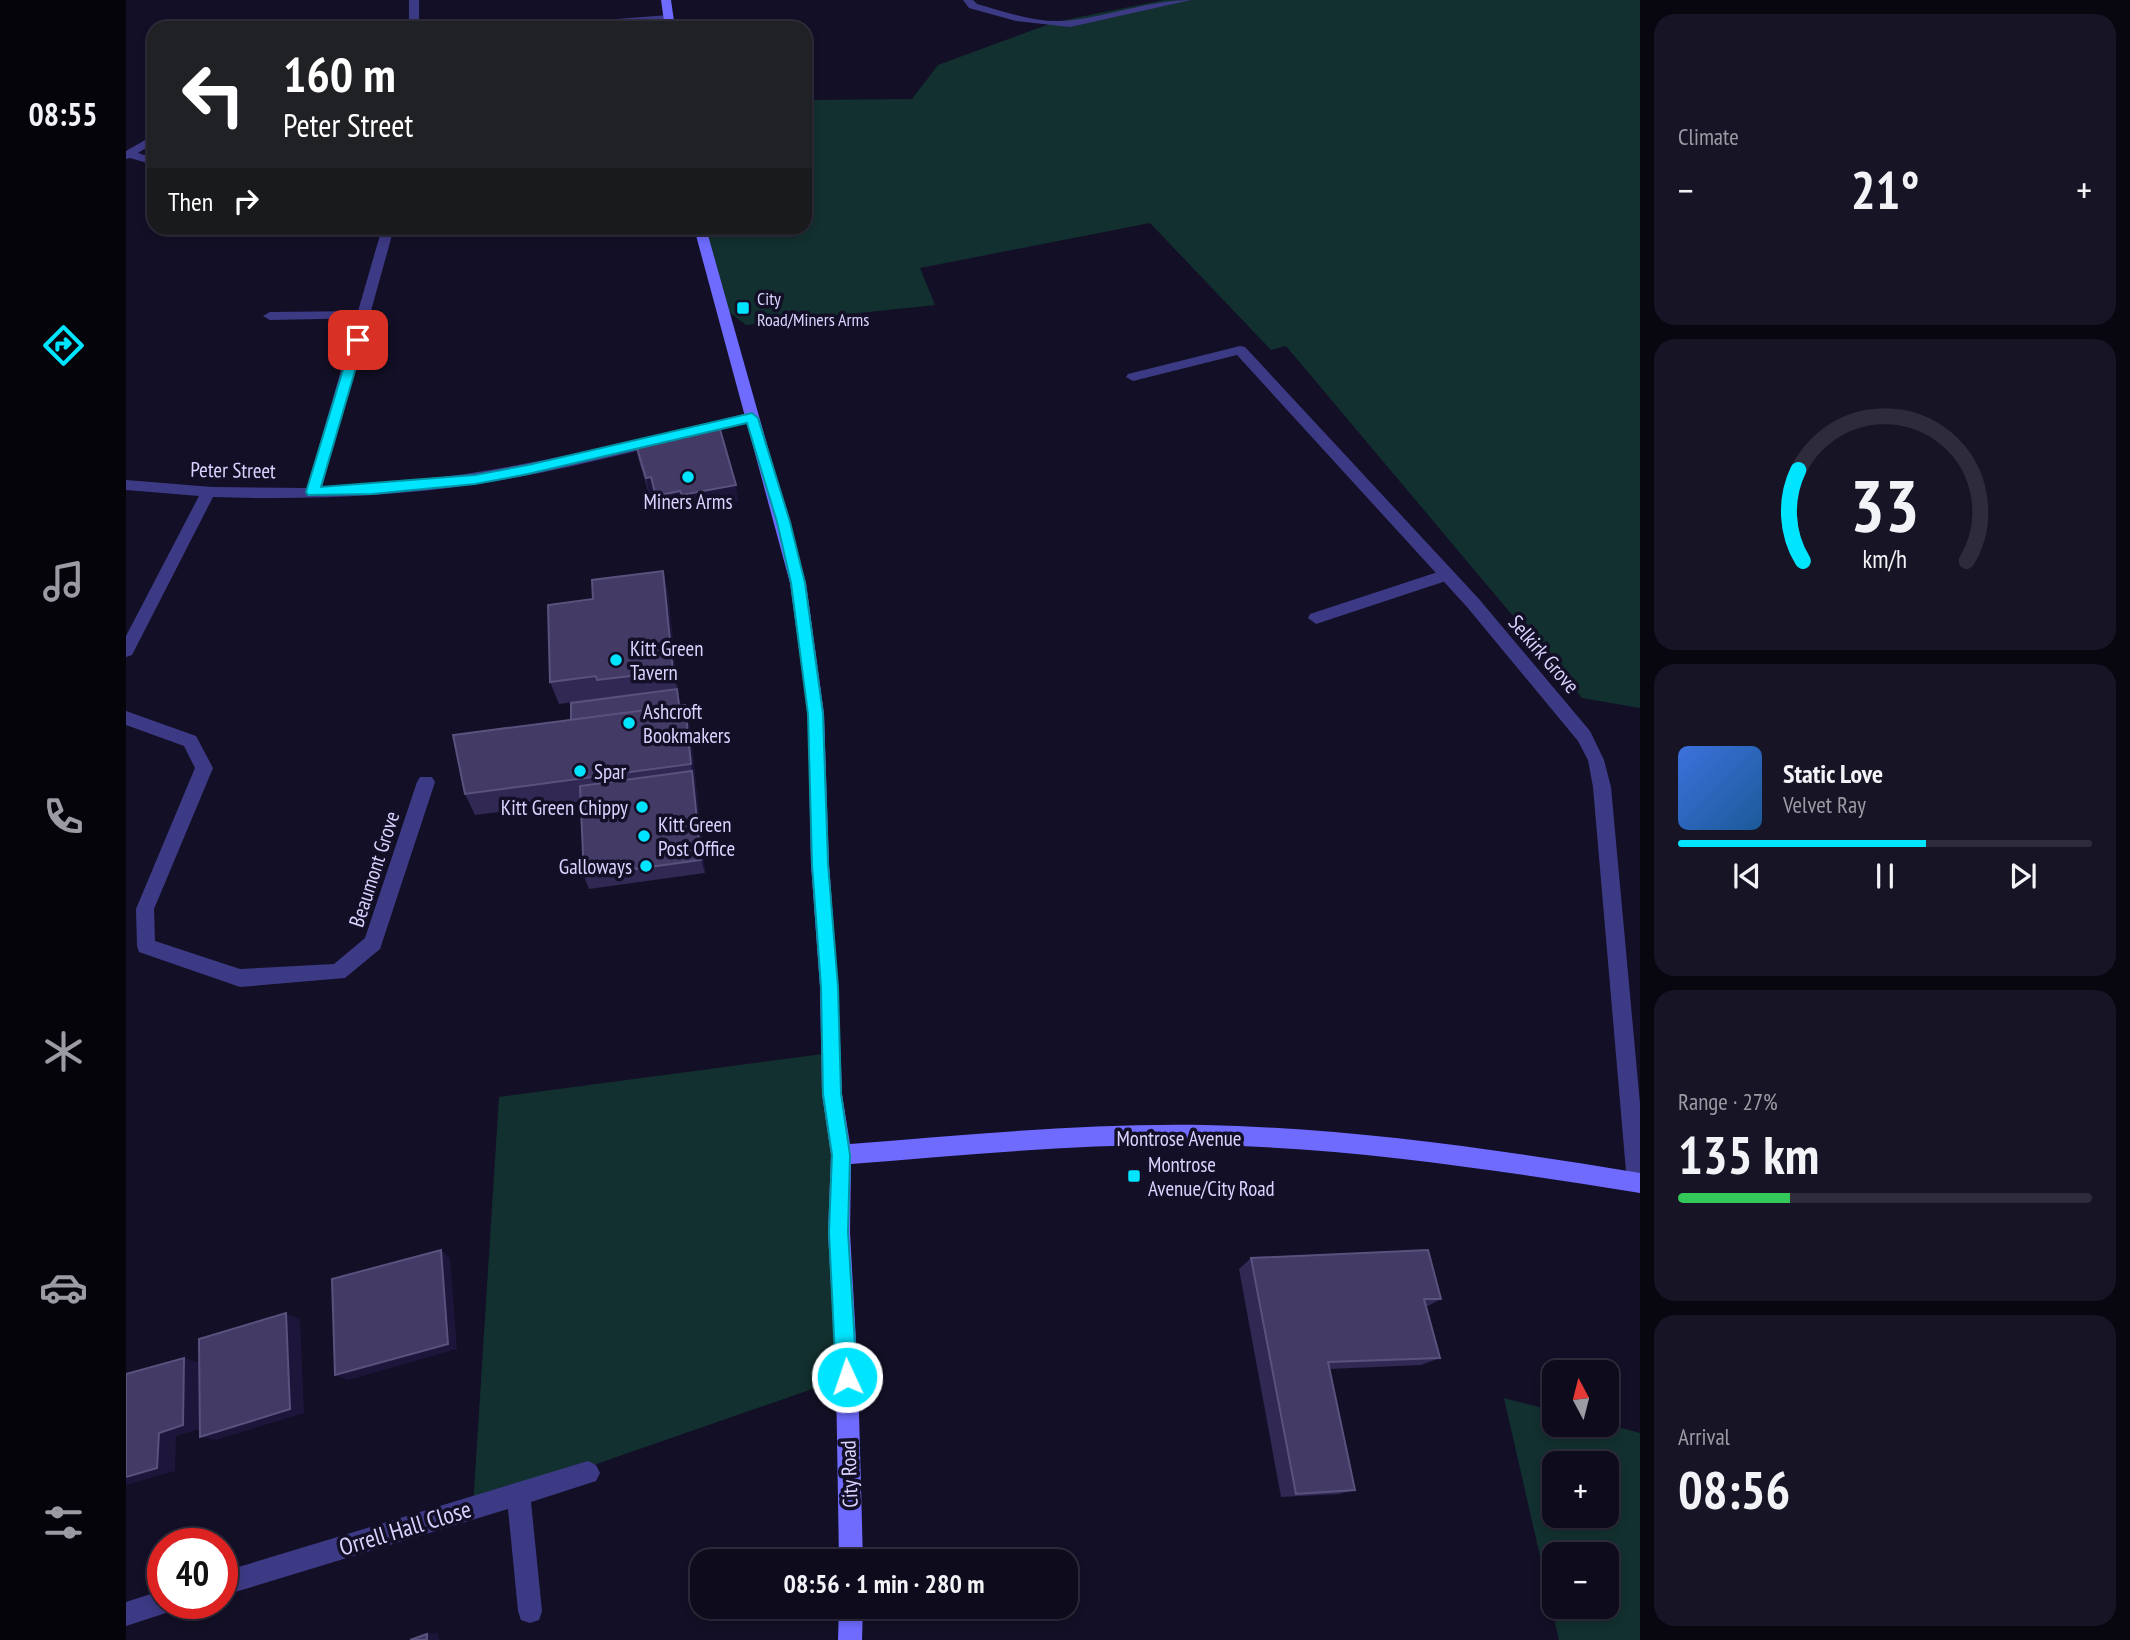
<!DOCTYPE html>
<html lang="en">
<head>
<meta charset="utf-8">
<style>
  :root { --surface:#0e0b1c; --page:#171425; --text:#f1f3f6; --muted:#9b9ba3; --line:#2e2b3b; --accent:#00e5ff }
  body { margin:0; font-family:"PT Sans Narrow",sans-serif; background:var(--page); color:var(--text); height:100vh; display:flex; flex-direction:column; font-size:26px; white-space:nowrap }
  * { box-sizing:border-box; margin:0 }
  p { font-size:23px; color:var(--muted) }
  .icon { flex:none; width:38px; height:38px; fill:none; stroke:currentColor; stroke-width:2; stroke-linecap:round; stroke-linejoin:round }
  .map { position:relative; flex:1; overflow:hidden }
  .drawer { display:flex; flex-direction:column; gap:14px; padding:14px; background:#08060f; width:490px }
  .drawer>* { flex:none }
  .guide { position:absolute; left:21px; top:21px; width:665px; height:214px; border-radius:21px; box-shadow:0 4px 10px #0003,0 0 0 2px var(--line); background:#202124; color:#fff; overflow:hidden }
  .needle { width:46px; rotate:353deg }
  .controls { position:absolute; left:1416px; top:1360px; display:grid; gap:14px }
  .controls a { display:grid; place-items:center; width:77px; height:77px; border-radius:14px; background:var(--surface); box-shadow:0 4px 10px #0003,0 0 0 2px var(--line); font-size:35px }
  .speed { position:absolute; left:21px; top:1528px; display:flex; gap:14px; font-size:35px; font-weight:700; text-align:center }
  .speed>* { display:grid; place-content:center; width:91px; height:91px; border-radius:50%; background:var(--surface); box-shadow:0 4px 10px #0003,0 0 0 2px var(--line); line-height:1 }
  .speed .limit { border:10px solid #d22; background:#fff; color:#111 }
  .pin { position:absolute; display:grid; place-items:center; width:60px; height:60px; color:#fff; margin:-30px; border-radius:14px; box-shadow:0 4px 10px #0006 }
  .me { position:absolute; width:77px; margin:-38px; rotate:357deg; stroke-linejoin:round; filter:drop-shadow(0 0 5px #0008) }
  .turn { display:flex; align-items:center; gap:24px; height:147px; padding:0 21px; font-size:32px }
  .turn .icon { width:91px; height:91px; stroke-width:2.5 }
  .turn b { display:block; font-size:49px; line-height:60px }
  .then { display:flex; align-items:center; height:66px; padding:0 21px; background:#0003; gap:14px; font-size:26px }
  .big { font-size:52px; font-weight:600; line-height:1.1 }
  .drawer .tile { flex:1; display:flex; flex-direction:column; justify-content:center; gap:10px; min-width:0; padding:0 24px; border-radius:21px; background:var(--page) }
  .drawer .dial { align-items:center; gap:0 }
  .dial svg { height:182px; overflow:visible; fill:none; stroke:var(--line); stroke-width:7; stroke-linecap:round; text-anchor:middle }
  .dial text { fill:var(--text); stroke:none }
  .song { display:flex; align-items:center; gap:21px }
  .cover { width:84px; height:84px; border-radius:10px; background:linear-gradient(135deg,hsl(220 70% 55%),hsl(210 70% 35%)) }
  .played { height:7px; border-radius:4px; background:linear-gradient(90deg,var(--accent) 60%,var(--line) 60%) }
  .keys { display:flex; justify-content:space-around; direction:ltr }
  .heat { display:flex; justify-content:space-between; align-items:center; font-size:38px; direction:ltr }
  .charge { height:10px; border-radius:5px; background:linear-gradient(90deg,#34c759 27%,var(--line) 0) }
  .trip { position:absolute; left:564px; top:1549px; width:388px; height:70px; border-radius:21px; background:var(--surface); box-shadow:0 4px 10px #0003,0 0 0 2px var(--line); font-weight:600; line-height:70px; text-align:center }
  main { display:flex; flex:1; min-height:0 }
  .dock { display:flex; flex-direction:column; width:126px; justify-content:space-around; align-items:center; background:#06040b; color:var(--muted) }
  .dock .icon { width:49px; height:49px }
  .dock .on { color:var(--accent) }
  .dock b { font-size:32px; color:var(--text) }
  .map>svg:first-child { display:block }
  .green { fill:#12302f; fill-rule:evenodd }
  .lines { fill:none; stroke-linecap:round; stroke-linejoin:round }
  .lane { fill:#3d3a85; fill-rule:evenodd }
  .street { fill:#3d3a85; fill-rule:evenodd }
  .secondary { fill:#6f6bff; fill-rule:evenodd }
  .wall { fill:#312854 }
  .shaded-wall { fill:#1d163a }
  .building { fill:#433a66; stroke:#5a527e; stroke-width:2 }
  .route { fill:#00e5ff; stroke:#0095a6; stroke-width:2 }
  .poi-dot { fill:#00e5ff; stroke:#130f26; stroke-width:2.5 }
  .labels { text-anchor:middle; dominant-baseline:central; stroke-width:7; stroke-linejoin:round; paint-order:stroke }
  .far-poi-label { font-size:18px; fill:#d9d4ff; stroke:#130f26; text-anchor:start }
  .street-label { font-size:21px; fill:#d9d4ff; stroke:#130f26 }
  .poi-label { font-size:21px; fill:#d9d4ff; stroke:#130f26; text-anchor:start }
  .near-street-label { font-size:24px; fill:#d9d4ff; stroke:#130f26 }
</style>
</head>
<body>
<main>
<nav class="dock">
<b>08:55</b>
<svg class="icon on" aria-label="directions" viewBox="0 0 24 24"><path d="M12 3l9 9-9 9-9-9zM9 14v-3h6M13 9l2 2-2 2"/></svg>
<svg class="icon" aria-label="music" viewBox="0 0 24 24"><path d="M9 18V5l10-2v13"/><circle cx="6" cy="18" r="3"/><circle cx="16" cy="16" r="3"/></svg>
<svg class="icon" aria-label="phone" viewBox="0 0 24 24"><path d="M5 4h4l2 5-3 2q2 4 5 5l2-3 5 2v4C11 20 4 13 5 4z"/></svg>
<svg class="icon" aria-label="climate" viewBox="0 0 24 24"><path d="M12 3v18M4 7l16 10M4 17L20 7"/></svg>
<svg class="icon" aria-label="car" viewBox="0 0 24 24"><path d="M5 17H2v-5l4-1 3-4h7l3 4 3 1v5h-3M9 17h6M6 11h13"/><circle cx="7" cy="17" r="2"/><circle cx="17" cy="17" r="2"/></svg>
<svg class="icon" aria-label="filters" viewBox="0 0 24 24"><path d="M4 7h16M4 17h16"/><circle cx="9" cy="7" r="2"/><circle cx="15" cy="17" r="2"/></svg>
</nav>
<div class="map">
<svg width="1514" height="1640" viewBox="0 0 1514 1640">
  <rect width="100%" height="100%" fill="#130f26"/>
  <g class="green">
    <path d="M 1038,0 L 1514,0 L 1514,708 L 1456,698 L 1160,346 L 1145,350 L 1024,223 L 794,268 L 809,305 L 620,325 L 595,306 L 574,228 L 679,228 L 679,100 L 786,99 L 812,65 L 929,22 Z"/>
    <path d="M 704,1053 L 721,1377 L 347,1507 L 373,1097 Z"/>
    <path d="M 1378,1398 L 1428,1411 L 1428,1424 L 1481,1424 L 1514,1433 L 1514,1640 L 1433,1640 ZM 1480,1463 L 1480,1516 L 1428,1516 L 1428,1463 ZM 1480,1554 L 1480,1606 L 1428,1606 L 1428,1554 Z"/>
  </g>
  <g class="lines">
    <g class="lane">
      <path d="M 239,311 L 244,312 L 244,318 L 144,320 L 137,316 L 144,312 Z"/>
      <path d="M 1321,569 L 1326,571 L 1329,575 L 1326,579 L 1190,624 L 1182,618 L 1184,614 Z"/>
    </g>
    <g class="street">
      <rect x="283" y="0" width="10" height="28"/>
      <path d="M 837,0 L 847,0 L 851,4 C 880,12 916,25 947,20 C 987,15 1025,0 1065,0 L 944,27 L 890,21 L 843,8 Z"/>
      <path d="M 543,15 L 547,16 L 547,20 L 452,28 L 406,28 L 411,25 Z"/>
      <path d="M 28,135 L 28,143 L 12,153 L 28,158 L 28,165 L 4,158 L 0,159 L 0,151 Z"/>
      <path d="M 256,228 L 268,228 L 196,487 C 343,483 483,447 626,412 L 633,417 L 626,422 C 535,444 444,470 352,484 C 264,497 176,500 87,497 L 6,655 L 0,657 L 0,636 L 73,496 L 0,490 L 0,480 L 86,487 L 181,488 Z"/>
      <path d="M 1114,346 L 1119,347 L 1353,599 L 1464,731 L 1478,760 L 1485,787 L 1514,1104 L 1514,1192 L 1504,1190 L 1501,1183 L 1467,787 L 1462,760 L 1452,741 L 1341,607 L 1111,355 L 1007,381 L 1000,377 L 1002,374 Z"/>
      <path d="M 0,711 L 70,736 L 87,768 L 28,909 L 29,941 L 114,969 L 208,964 L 239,938 L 291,782 L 294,777 L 306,777 L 309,782 L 256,943 L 254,949 L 219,978 L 114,987 L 13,952 L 11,946 L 10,909 L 69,768 L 58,746 L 0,725 Z"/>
      <path d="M 462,1461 L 470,1465 L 474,1473 L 470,1481 L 405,1502 L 416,1611 L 413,1620 L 404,1623 L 395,1620 L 392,1611 L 382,1509 L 96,1596 L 96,1572 Z"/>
      <path d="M 37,1590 L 37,1603 L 49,1603 L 46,1611 L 0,1626 L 0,1602 Z"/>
    </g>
    <g class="secondary">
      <path d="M 535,0 L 545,0 L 549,28 L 539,28 Z"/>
      <path d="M 568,228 L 580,228 L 680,583 L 698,714 L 703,864 L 712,987 L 716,1094 L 724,1144 C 841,1135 959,1123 1078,1125 C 1224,1128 1369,1149 1514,1173 L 1514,1193 C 1369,1170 1223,1147 1075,1145 C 958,1143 842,1155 725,1164 L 724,1232 L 732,1377 L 737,1561 L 713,1561 L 710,1377 L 702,1232 L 705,1155 L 696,1094 L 694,987 L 685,864 L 682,714 L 664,583 Z"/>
      <path d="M 713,1606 L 737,1606 L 736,1640 L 712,1640 Z"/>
    </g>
  </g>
  <g class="wall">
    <path d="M 510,445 L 612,501 L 559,512 L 557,508 L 534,512 L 528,494 L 523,494 L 513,461 Z"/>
    <path d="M 537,571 L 542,594 L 552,693 L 555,706 L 564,727 L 579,873 L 463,889 L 458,876 L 455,801 L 349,815 L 339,794 L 445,720 L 477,699 L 476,698 L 433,704 L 424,682 L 467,599 Z"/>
    <path d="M 1125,1258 L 1315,1299 L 1300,1307 L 1314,1358 L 1295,1365 L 1203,1369 L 1229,1490 L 1213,1494 L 1155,1497 L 1113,1269 Z"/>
  </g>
  <g class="shaded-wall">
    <path d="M 525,477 L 528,494 L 523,494 L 520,478 Z"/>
    <path d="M 610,485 L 612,501 L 559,512 L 556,495 Z"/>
    <path d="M 554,491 L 557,508 L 534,512 L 530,496 Z"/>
    <path d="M 537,571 L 542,594 L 552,693 L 547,671 Z"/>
    <path d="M 559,705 L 564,727 L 579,873 L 575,860 Z"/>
    <path d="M 315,1250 L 324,1258 L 331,1349 L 222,1380 L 209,1375 Z"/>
    <path d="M 160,1313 L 174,1319 L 178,1413 L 90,1440 L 74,1437 Z"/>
    <path d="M 58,1358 L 74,1363 L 73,1429 L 50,1436 L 49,1471 L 0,1485 L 0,1477 L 33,1433 Z"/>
    <path d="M 312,1633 L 313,1640 L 301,1640 L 301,1634 Z"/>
  </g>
  <g class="building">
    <path d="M 593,426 L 610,485 L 556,495 L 554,491 L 530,496 L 525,477 L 520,478 L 510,445 Z"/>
    <path d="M 537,571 L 547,671 L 471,680 L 470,676 L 424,682 L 422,605 L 467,599 L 466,580 Z"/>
    <path d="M 551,689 L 553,706 L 445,720 L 445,703 Z"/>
    <path d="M 559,705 L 565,764 L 339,794 L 327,735 Z"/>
    <path d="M 566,771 L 575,860 L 458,876 L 454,786 Z"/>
    <path d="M 315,1250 L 322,1344 L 209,1375 L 206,1279 Z"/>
    <path d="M 1302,1250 L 1315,1299 L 1298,1299 L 1314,1358 L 1202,1362 L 1229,1490 L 1170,1494 L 1125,1258 Z"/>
    <path d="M 160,1313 L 164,1409 L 74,1437 L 73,1339 Z"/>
    <path d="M 58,1358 L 57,1425 L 33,1433 L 31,1468 L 0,1477 L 0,1374 Z"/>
    <path d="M 301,1634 L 301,1640 L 284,1640 Z"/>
  </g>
  <path class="route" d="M 232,336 L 238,340 L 195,487 L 349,475 L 402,465 L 626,413 L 632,418 L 664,522 L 679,583 L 697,714 L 702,864 L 712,987 L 715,1094 L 724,1155 L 722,1232 L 731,1377 L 728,1384 L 721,1387 L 713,1384 L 710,1377 L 703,1232 L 706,1155 L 697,1094 L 695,987 L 686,864 L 682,714 L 665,583 L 651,522 L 621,423 L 402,474 L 349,484 L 246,494 L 182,495 L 180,492 L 226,340 Z"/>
  <g class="poi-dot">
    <rect x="610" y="301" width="14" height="14" rx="3.5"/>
    <circle cx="562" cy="477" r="7"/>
    <circle cx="490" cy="660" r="7"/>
    <circle cx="503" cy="723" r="7"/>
    <circle cx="454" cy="771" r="7"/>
    <circle cx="516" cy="807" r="7"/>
    <circle cx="518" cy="836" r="7"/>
    <circle cx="520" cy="866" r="7"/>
    <rect x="1001" y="1169" width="14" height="14" rx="3.5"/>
  </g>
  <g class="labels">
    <g class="far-poi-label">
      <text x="631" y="298">City<tspan x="631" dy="21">Road/Miners Arms</tspan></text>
    </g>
    <g class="street-label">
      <text transform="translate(107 470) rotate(1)">Peter Street</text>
      <text transform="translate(1418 654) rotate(49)">Selkirk Grove</text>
      <text transform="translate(248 869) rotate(-72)">Beaumont Grove</text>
      <text x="1053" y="1138">Montrose Avenue</text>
      <text transform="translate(723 1474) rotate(-92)">City Road</text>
    </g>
    <g class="poi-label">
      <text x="562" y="501" text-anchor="middle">Miners Arms</text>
      <text x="504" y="648">Kitt Green<tspan x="504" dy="24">Tavern</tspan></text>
      <text x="517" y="711">Ashcroft<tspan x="517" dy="24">Bookmakers</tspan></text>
      <text x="468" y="771">Spar</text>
      <text x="502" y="807" text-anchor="end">Kitt Green Chippy</text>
      <text x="532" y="824">Kitt Green<tspan x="532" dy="24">Post Office</tspan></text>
      <text x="506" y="866" text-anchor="end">Galloways</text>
      <text x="1022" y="1164">Montrose<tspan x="1022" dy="24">Avenue/City Road</tspan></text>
    </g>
    <g class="near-street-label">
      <text transform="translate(279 1528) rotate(-17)">Orrell Hall Close</text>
    </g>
  </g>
</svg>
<div class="controls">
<a><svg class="needle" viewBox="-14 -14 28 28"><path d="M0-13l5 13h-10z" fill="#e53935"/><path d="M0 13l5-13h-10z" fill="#9b9ba3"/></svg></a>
<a>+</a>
<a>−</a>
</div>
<div class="speed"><div class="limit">40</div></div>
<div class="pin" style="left:232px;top:340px;background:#d93025"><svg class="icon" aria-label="arrive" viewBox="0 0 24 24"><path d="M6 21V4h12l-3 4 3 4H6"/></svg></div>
<svg class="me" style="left:721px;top:1377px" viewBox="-20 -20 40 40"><circle r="17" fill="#00e5ff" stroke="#fff" stroke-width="3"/><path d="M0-11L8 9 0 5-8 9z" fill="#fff"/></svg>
<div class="trip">08:56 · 1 min · 280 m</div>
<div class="guide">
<div class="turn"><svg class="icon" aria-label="left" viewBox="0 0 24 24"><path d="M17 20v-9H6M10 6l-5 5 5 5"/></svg><div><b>160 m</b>Peter Street</div></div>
<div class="then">Then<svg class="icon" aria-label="right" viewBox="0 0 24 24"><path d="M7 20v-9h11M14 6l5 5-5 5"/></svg></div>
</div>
</div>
<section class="drawer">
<div class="tile"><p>Climate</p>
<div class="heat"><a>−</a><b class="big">21°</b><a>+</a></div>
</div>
<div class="tile dial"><svg viewBox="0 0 100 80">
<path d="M14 69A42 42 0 1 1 86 69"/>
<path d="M14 69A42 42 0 0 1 12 29" stroke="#00e5ff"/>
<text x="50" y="56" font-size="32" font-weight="700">33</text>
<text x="50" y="72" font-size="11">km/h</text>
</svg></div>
<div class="tile">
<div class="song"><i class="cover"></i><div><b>Static Love</b><p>Velvet Ray</p></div></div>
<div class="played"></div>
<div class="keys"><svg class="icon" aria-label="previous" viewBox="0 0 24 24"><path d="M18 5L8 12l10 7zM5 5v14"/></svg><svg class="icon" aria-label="pause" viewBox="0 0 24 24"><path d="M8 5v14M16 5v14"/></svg><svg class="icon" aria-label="next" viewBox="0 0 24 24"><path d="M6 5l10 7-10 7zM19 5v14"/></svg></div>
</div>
<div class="tile"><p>Range · 27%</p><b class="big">135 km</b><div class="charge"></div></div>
<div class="tile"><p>Arrival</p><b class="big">08:56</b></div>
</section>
</main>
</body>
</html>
